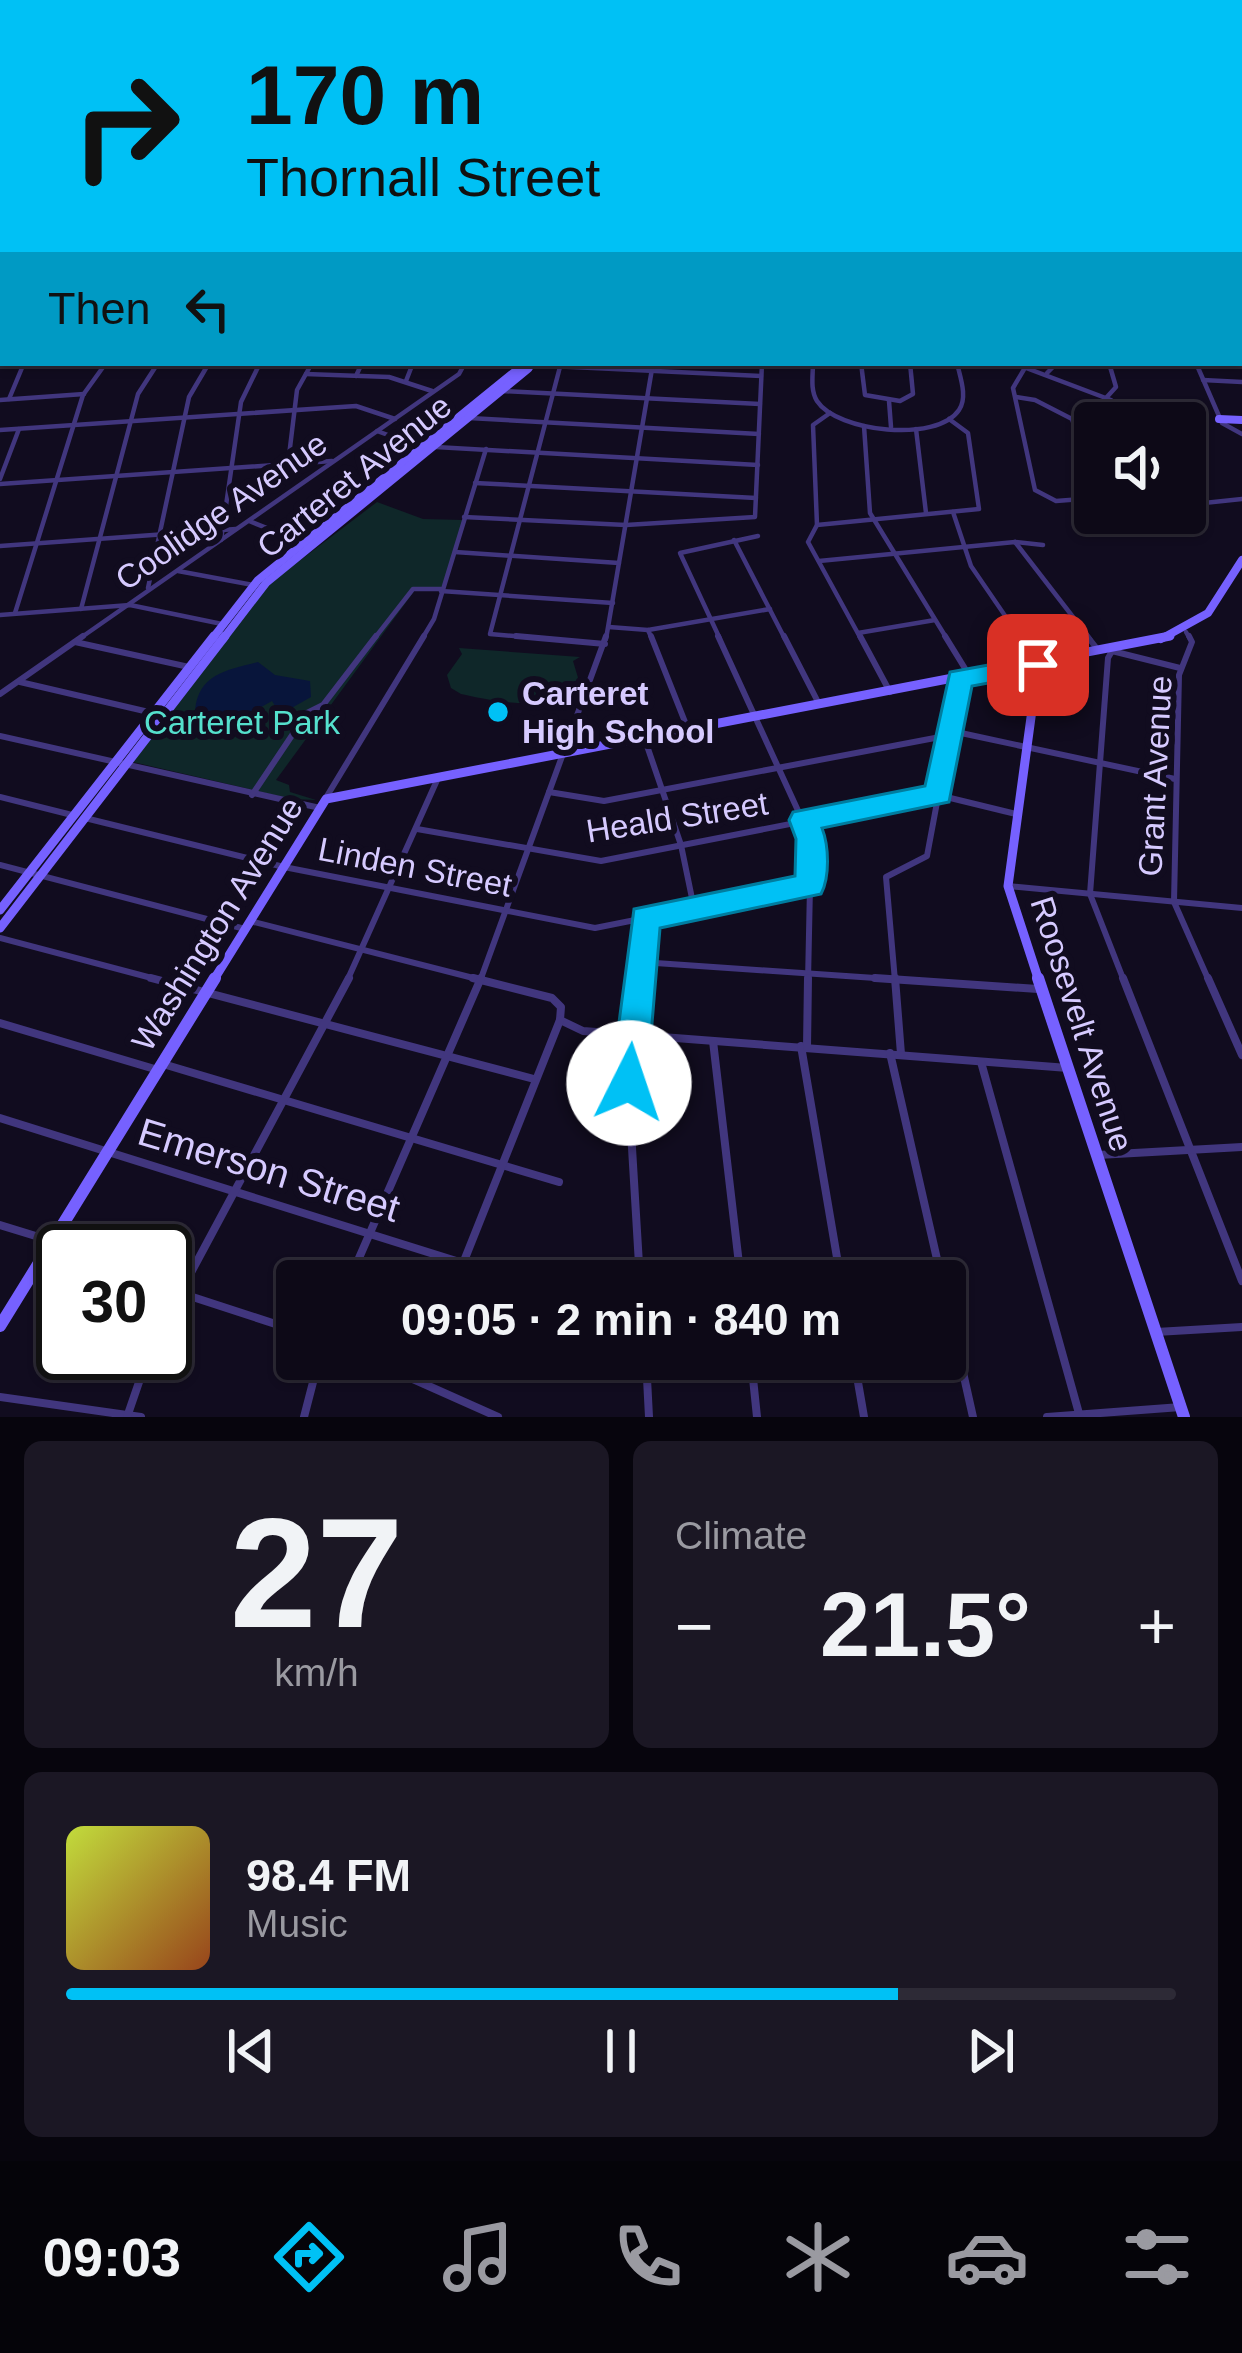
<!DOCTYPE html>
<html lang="en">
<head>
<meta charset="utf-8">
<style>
  :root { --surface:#0d0917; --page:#1b1724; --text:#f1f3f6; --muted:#9a9aa1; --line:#2d2a36; --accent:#00c1f5 }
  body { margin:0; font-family:Helvetica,sans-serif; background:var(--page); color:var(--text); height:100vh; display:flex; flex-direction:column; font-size:45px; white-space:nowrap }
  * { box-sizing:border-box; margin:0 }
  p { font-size:39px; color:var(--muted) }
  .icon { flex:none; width:66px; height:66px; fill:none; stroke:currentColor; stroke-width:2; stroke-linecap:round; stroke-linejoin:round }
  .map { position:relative; height:1417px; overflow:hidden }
  .sheet { display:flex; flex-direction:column; gap:24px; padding:24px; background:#07050d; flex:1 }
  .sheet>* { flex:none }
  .top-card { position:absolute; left:0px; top:0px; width:1242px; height:366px; box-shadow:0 3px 9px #0004,0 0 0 3px var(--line); background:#00c1f5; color:#111; overflow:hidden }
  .buttons { position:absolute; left:1074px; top:402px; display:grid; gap:24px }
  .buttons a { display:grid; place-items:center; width:132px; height:132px; border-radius:12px; background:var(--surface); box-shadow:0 3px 9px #0004,0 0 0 3px var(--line); font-size:60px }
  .speed { position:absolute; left:36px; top:1224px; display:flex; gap:24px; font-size:60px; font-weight:700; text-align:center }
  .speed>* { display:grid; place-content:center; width:156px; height:156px; border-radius:50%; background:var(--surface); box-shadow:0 3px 9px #0004,0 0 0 3px var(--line); line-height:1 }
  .speed .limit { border:6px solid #111; border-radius:18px; background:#fff; color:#111 }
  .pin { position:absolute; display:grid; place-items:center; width:102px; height:102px; color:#fff; margin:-51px; border-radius:24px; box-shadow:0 6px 18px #0006 }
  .me { position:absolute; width:132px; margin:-66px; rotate:4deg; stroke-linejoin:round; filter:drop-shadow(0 0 9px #0008) }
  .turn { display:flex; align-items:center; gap:42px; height:252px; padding:0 48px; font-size:54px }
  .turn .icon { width:156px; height:156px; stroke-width:2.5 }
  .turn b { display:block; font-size:84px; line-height:102px }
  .then { display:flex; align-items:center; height:114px; padding:0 48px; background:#0003; gap:24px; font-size:45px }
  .big { font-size:90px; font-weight:700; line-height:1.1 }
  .sheet .tile { flex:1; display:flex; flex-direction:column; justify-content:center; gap:18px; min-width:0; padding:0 42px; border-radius:18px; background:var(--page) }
  .sheet .dial { align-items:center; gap:0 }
  .dial b { font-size:156px; line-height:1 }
  .song { display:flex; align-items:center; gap:36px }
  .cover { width:144px; height:144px; border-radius:18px; background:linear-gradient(135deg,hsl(70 70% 55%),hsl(20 70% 35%)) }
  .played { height:12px; border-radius:6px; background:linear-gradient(90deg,var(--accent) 75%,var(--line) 75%) }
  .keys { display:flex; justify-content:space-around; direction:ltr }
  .heat { display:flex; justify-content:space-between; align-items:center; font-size:66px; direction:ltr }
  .sheet .tiles { flex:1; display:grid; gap:24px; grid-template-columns:1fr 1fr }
  .tile:last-child { grid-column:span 2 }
  .trip { position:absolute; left:276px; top:1260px; width:690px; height:120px; border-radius:12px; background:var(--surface); box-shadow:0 3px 9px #0004,0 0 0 3px var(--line); font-weight:700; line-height:120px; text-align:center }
  .tab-bar { display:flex; height:192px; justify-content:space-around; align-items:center; background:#050409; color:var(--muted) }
  .tab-bar .icon { width:84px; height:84px }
  .tab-bar .current { color:var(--accent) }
  .tab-bar b { font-size:54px; color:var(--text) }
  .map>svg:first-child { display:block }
  .green { fill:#0f2729 }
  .water { fill:#08153b }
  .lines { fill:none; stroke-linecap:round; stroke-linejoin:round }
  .street-far3 { stroke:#41367e; stroke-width:3 }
  .street-far2 { stroke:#41367e; stroke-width:4.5 }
  .street-far1 { stroke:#41367e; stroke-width:6 }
  .street { stroke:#41367e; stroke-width:8 }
  .secondary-far4 { stroke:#7661ff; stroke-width:4.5 }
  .secondary-far3 { stroke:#7661ff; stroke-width:6 }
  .secondary-far2 { stroke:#7661ff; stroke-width:8 }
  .secondary-far1 { stroke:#7661ff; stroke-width:9 }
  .secondary { stroke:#7661ff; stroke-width:12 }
  .rail-casing { stroke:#00c1f5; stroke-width:6 }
  .rail { stroke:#110c1f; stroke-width:3; stroke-dasharray:4.5; stroke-linecap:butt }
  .secondary-bridge { stroke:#7661ff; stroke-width:6 }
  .route { fill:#00c1f5; stroke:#007d9f; stroke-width:3 }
  .poi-dot { fill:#00c1f5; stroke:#110c1f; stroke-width:4.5 }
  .labels { text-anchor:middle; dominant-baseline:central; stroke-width:12; stroke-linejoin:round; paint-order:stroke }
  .street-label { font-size:33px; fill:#d6caff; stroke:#110c1f }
  .poi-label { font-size:33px; font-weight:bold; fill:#d6caff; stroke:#110c1f; text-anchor:start }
  .park-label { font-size:33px; fill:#55e0cd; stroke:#110c1f }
  .near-street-label { font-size:39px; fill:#d6caff; stroke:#110c1f }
</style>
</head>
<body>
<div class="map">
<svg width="1242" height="1417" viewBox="0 0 1242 1417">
  <rect width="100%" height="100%" fill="#110c1f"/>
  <g class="green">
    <path d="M 377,502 L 423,519 L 463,520 L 441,591 L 415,590 L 276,780 L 289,785 L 290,792 L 316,800 L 292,799 L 133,762 L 269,584 Z"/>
    <path d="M 459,648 L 580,657 L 573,661 L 579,681 C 562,716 493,701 461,694 L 451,688 L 447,675 L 462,654 Z"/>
  </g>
  <path class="water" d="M 258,662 L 275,675 L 310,681 L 311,697 L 288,710 L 277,709 L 272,701 L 243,717 L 195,711 C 198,674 227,670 258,662 Z"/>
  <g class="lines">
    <g class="street-far3">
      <path d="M 986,0 L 990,3"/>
      <path d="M 942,1 L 956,0"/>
    </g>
    <g class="street-far2">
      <path d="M 1239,342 L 1242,350"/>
      <path d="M 489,363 L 761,376"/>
      <path d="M 813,363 C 813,375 810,390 817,401 C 837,432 937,443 959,410 C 968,397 960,377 957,363"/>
      <path d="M 861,363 L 865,395 L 900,401 L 913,394 L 910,363"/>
      <path d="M 1013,363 L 1111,400 L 1123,409 L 1129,423"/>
      <path d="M 1196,363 L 1222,423 L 1242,434"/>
      <path d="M 1026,366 L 1013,388 L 1035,490 L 1056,501 L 1095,498"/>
      <path d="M 1047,373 L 1057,363"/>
      <path d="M 306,374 L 389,377 L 432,391"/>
      <path d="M 356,376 L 362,363"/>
      <path d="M 1203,380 L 1242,382"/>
      <path d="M 406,381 L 413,363"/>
      <path d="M 501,391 L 760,404"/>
      <path d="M 1016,397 L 1035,400 L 1072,419 L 1095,487"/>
      <path d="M 1106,398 L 1116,387 L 1109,363"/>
      <path d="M 9,399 L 24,363"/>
      <path d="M 0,400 L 84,394"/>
      <path d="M 889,401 L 891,427"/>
      <path d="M 830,413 L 813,425 L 817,525 L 808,542 L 861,639"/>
      <path d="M 469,418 L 759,434"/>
      <path d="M 864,426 L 870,513 L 947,639"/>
      <path d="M 916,429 L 926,513"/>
      <path d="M 0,430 L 356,406 L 395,419"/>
      <path d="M 377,431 L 418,446 L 758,465"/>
      <path d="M 288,464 L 297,390 L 312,363"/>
      <path d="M 0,479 L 19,429"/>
      <path d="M 475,483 L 756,498"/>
      <path d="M 0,484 L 332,461"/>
      <path d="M 1185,505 L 1242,499"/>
      <path d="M 953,512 L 971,566 L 1021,639"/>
      <path d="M 464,517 L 626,525 L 755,517 L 762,363"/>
      <path d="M 249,521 L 307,544"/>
      <path d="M 817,525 L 979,509 L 968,433 L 949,419"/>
      <path d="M 221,540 L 241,402 L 260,363"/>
      <path d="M 734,540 L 785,639"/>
      <path d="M 1015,542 L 1090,639"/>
      <path d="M 0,546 L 236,529"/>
      <path d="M 455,552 L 619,563"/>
      <path d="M 819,561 L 1015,542 L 1043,545"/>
      <path d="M 178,571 L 253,585"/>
      <path d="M 148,588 L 189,397 L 209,363"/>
      <path d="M 441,591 L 613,603"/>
      <path d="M 81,609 L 138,394 L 158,363"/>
      <path d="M 15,613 L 83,395 L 106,363"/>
      <path d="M 0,615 L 130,605 L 222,624"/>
      <path d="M 609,627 L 648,630 L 770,609"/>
      <path d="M 648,630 L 652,639"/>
      <path d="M 1186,632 L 1190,639"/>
      <path d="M 858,633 L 935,620"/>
      <path d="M 79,639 L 459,374 L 465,363"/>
      <path d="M 374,639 L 413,589 L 441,589"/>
      <path d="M 422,639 L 434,619 L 486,449"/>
      <path d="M 551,639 L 490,634 L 561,363"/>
      <path d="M 606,639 L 653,363"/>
      <path d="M 720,639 L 680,553 L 758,536"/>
    </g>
    <g class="street-far1">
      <path d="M 516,636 L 605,644"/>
      <path d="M 651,636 L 687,727"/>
      <path d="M 718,636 L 811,839 L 808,981"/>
      <path d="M 784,636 L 818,702"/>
      <path d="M 860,636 L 890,692"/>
      <path d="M 945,636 L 969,675"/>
      <path d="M 1019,636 L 1036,662"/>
      <path d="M 1087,636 L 1098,650"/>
      <path d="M 1189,636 L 1192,642 L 1179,675 L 1174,902 L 1209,981"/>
      <path d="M 75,642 L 189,667"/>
      <path d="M 20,682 L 153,713"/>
      <path d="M 0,694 L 83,636"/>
      <path d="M 0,736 L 320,808"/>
      <path d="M 644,737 L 681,845 L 694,908"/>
      <path d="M 549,792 L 604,801 L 961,733 L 1175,779"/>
      <path d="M 252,795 L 307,713 L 323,705 L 376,636"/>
      <path d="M 327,796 L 424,636"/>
      <path d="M 0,797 L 72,815"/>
      <path d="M 85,818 L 284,867 L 595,928 L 810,885"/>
      <path d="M 417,829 L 601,861 L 938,795 L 1016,814"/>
      <path d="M 0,865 L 245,929"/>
      <path d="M 1008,886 L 1242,908"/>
      <path d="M 250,921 L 485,981"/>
      <path d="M 0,938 L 163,981"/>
      <path d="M 641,962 L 919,981"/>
      <path d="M 347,981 L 438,778"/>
      <path d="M 480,981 L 606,636"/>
      <path d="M 639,981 L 645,918"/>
      <path d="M 895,981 L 886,877 L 927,856 L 960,679"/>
      <path d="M 1124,981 L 1090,894 L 1108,658 L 1112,651 L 1180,668"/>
    </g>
    <g class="street">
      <path d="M 151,978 L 534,1079"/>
      <path d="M 473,978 L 552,998 L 561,1007 L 560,1020"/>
      <path d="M 640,978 L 629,1098 L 640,1281"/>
      <path d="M 875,978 L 1038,989"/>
      <path d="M 895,978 L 901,1054"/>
      <path d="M 1123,978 L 1242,1281"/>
      <path d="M 1208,978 L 1242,1055"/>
      <path d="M 560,1020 L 583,1031 L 1068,1068"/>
      <path d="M 0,1023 L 158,1070"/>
      <path d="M 713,1041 L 741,1281"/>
      <path d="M 801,1046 L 841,1281"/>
      <path d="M 807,1047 L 808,978"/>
      <path d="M 890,1053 L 942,1281"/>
      <path d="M 981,1062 L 1080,1417"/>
      <path d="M 163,1064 L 559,1182"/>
      <path d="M 0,1118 L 520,1281"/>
      <path d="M 1098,1155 L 1242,1147"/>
      <path d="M 0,1225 L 52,1241"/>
      <path d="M 349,1281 L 481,978"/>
      <path d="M 456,1281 L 560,1020"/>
      <path d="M 165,1288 L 297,1331"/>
      <path d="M 945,1292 L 973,1417"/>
      <path d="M 165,1321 L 349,978"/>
      <path d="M 1156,1332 L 1242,1327"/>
      <path d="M 368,1359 L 498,1417"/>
      <path d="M 646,1359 L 649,1417"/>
      <path d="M 751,1359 L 757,1417"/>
      <path d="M 854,1359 L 864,1417"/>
      <path d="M 425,1384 L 430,1359"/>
      <path d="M 0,1397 L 141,1417"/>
      <path d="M 127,1417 L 149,1353"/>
      <path d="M 304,1417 L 319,1359"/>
      <path d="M 1047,1417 L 1181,1407"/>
    </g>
    <path class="secondary-far4" d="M 849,3 L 864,0"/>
    <g class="secondary-far3">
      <path d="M 1239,316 L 1242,321"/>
      <path d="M 514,372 L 526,363"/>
      <path d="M 524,372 L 536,363"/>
    </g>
    <g class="secondary-far2">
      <path d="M 1219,419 L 1242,420"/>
      <path d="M 212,639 L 258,580 L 518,369"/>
      <path d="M 223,639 L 266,583 L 528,369"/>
      <path d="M 1161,639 L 1208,613 L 1242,560"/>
    </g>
    <g class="secondary-far1">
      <path d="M 1038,666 L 1008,886 L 1039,981"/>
      <path d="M 0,910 L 214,636"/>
      <path d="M 0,928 L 225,636"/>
      <path d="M 213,981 L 326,799 L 1170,636"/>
    </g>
    <g class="secondary">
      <path d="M 1038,978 L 1184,1417"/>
      <path d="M 0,1326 L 215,978"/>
    </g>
    <defs>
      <path id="rail" d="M 524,3 L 540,0"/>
    </defs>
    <use href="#rail" class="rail-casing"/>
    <use href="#rail" class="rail"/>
    <path class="secondary-bridge" d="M 1239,291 L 1242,295"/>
  </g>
  <path class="route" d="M 1038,656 L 1047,659 L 1051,665 L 1047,672 L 972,686 L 949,802 L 822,828 C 829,846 830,877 821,894 L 660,928 L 647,1083 L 642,1095 L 629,1099 L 617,1095 L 611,1083 L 634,909 L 795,876 L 796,839 L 789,820 L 793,812 L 925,786 L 950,672 Z"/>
  <circle class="poi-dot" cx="498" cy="712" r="12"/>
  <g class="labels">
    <g class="street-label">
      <text transform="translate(354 476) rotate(-39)">Carteret Avenue</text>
      <text transform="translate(221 511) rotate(-35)">Coolidge Avenue</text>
      <text transform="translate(1155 776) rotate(-87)">Grant Avenue</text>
      <text transform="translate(677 817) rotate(-9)">Heald Street</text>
      <text transform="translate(415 867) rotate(11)">Linden Street</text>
      <text transform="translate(217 924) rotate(-58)">Washington Avenue</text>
      <text transform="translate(1082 1024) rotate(72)">Roosevelt Avenue</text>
    </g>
    <g class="poi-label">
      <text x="522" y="693">Carteret<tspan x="522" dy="38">High School</tspan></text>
    </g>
    <g class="park-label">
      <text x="242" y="722">Carteret Park</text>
    </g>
    <g class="near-street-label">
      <text transform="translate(269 1170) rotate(17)">Emerson Street</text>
    </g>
  </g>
</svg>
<div class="buttons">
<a><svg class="icon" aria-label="sound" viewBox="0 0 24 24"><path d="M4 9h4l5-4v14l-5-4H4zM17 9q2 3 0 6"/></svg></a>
</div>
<div class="speed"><div class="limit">30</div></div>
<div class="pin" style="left:1038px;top:665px;background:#d93025"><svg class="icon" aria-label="arrive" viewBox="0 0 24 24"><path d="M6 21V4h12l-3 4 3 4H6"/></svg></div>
<svg class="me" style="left:629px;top:1083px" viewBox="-20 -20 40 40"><circle r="19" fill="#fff"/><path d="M0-13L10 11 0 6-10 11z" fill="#00c1f5"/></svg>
<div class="trip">09:05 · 2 min · 840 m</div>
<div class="top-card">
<div class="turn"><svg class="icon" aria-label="right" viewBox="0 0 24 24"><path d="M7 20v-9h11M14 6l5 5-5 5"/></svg><div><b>170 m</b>Thornall Street</div></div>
<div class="then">Then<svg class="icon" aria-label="left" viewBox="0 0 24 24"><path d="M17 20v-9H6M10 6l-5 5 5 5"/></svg></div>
</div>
</div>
<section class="sheet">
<div class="tiles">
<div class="tile dial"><b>27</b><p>km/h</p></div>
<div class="tile"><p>Climate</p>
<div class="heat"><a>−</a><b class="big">21.5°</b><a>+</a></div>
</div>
<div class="tile">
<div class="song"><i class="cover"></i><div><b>98.4 FM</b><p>Music</p></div></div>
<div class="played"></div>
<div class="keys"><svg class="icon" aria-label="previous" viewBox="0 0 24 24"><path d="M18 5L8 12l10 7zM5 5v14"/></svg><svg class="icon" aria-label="pause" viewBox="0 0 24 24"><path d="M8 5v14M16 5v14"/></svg><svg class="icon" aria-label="next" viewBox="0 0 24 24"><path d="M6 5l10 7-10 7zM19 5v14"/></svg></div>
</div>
</div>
</section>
<nav class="tab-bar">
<b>09:03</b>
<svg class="icon current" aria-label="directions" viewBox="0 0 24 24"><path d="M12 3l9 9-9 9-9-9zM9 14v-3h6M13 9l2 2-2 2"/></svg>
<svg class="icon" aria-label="music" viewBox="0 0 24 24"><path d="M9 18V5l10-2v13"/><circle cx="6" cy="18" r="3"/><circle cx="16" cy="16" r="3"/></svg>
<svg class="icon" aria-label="phone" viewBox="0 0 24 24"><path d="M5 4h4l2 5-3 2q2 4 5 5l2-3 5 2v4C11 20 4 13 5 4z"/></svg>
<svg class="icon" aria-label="climate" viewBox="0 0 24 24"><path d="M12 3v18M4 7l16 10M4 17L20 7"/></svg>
<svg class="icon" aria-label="car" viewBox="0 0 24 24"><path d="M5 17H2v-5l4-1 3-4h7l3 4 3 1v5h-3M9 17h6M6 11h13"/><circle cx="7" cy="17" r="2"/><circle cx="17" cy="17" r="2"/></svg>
<svg class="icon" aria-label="filters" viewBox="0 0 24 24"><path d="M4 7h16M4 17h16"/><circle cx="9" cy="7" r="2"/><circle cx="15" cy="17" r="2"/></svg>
</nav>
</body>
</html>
